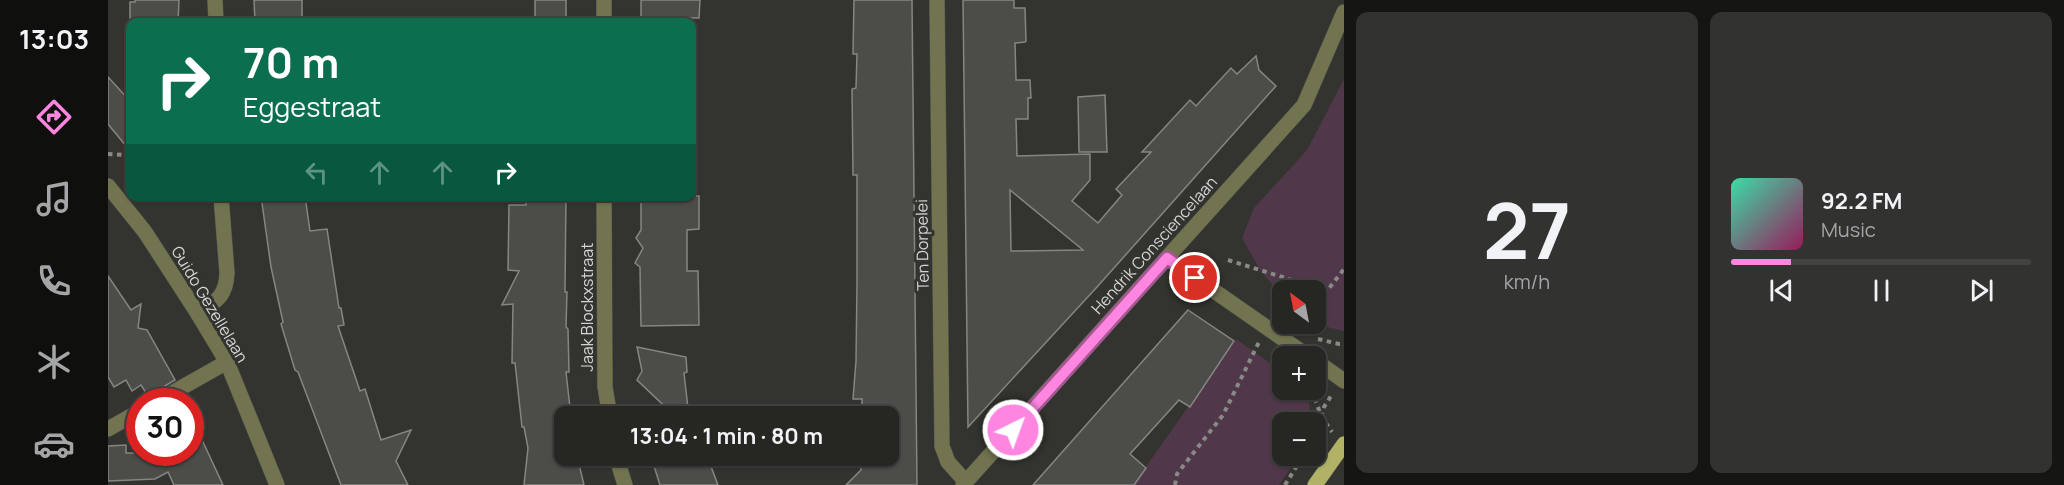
<!DOCTYPE html>
<html lang="en">
<head>
<meta charset="utf-8">
<style>
  :root { --surface:#262623; --page:#323230; --text:#f1f3f6; --muted:#a4a5a6; --line:#424341; --accent:#fe86e1 }
  body { margin:0; font-family:Manrope,sans-serif; background:var(--page); color:var(--text); height:100vh; display:flex; flex-direction:column; font-size:22px; white-space:nowrap }
  * { box-sizing:border-box; margin:0 }
  p { font-size:20px; color:var(--muted) }
  .icon { flex:none; width:33px; height:33px; fill:none; stroke:currentColor; stroke-width:2; stroke-linecap:round; stroke-linejoin:round }
  .map { position:relative; flex:1; overflow:hidden }
  .side { display:flex; flex-direction:column; gap:12px; padding:12px; background:#151513; width:720px }
  .side>* { flex:none }
  .hud { position:absolute; left:18px; top:18px; width:570px; height:183px; border-radius:12px; box-shadow:0 2px 4px #0004,0 0 0 2px var(--line); background:#0b6e4f; color:#fff; overflow:hidden }
  .needle { width:39px; rotate:328deg }
  .fabs { position:absolute; left:1164px; top:280px; display:grid; gap:12px }
  .fabs a { display:grid; place-items:center; width:54px; height:54px; border-radius:12px; background:var(--surface); box-shadow:0 2px 4px #0004,0 0 0 2px var(--line); font-size:30px }
  .speed { position:absolute; left:18px; top:388px; display:flex; gap:12px; font-size:30px; font-weight:700; text-align:center }
  .speed>* { display:grid; place-content:center; width:78px; height:78px; border-radius:50%; background:var(--surface); box-shadow:0 2px 4px #0004,0 0 0 2px var(--line); line-height:1 }
  .speed .limit { border:9px solid #d22; background:#fff; color:#111 }
  .pin { position:absolute; display:grid; place-items:center; width:51px; height:51px; color:#fff; margin:-26px; border:3px solid #fff; border-radius:50%; box-shadow:0 2px 6px #0007 }
  .me { position:absolute; width:66px; margin:-33px; rotate:42deg; stroke-linejoin:round; filter:drop-shadow(0 0 4px #0008) }
  .turn { display:flex; align-items:center; gap:21px; height:126px; padding:0 18px; font-size:27px }
  .turn .icon { width:78px; height:78px; stroke-width:2.5 }
  .turn b { display:block; font-size:42px; line-height:51px }
  .lanes { display:flex; align-items:center; height:57px; padding:0 18px; background:#0003; justify-content:center; gap:30px; direction:ltr }
  .lanes .off { opacity:.35 }
  .side .tile { flex:1; display:flex; flex-direction:column; justify-content:center; gap:9px; min-width:0; padding:0 21px; border-radius:12px; background:var(--page) }
  .side .dial { align-items:center; gap:0 }
  .dial b { font-size:78px; line-height:1 }
  .song { display:flex; align-items:center; gap:18px }
  .cover { width:72px; height:72px; border-radius:9px; background:linear-gradient(135deg,hsl(160 70% 55%),hsl(330 70% 35%)) }
  .played { height:6px; border-radius:3px; background:linear-gradient(90deg,var(--accent) 20%,var(--line) 20%) }
  .keys { display:flex; justify-content:space-around; direction:ltr }
  .side .tiles { flex:1; display:grid; gap:12px; grid-template-columns:repeat(2,1fr) }
  .trip { position:absolute; left:446px; top:406px; width:345px; height:60px; border-radius:12px; background:var(--surface); box-shadow:0 2px 4px #0004,0 0 0 2px var(--line); font-weight:700; line-height:60px; text-align:center }
  main { display:flex; flex:1; min-height:0 }
  .tabs { display:flex; flex-direction:column; width:108px; justify-content:space-around; align-items:center; background:#0f0f0e; color:var(--muted) }
  .tabs .icon { width:42px; height:42px }
  .tabs .current { color:var(--accent) }
  .tabs b { font-size:27px; color:var(--text) }
  .map>svg:first-child { display:block }
  .green { fill:#51374a }
  .building { fill:#4c4c48; stroke:#858681; stroke-width:1.5; fill-rule:evenodd }
  .lines { fill:none; stroke-linecap:round; stroke-linejoin:round }
  .minor-casing { stroke:#50504c; stroke-width:16 }
  .major-casing { stroke:#50504c; stroke-width:16 }
  .path { stroke:#898986; stroke-width:4; stroke-dasharray:4.5 4.5; stroke-linecap:butt }
  .minor { stroke:#72734f; stroke-width:15 }
  .major { stroke:#b1b265; stroke-width:15 }
  .route-casing { stroke:#a55792; stroke-width:15 }
  .route { stroke:#fe86e1; stroke-width:10 }
  .labels { text-anchor:middle; dominant-baseline:central; stroke-width:6; stroke-linejoin:round; paint-order:stroke }
  .street-label { font-size:16px; fill:#d4d4d2; stroke:#33332f }
</style>
</head>
<body>
<main>
<nav class="tabs">
<b>13:03</b>
<svg class="icon current" aria-label="directions" viewBox="0 0 24 24"><path d="M12 3l9 9-9 9-9-9zM9 14v-3h6M13 9l2 2-2 2"/></svg>
<svg class="icon" aria-label="music" viewBox="0 0 24 24"><path d="M9 18V5l10-2v13"/><circle cx="6" cy="18" r="3"/><circle cx="16" cy="16" r="3"/></svg>
<svg class="icon" aria-label="phone" viewBox="0 0 24 24"><path d="M5 4h4l2 5-3 2q2 4 5 5l2-3 5 2v4C11 20 4 13 5 4z"/></svg>
<svg class="icon" aria-label="climate" viewBox="0 0 24 24"><path d="M12 3v18M4 7l16 10M4 17L20 7"/></svg>
<svg class="icon" aria-label="car" viewBox="0 0 24 24"><path d="M5 17H2v-5l4-1 3-4h7l3 4 3 1v5h-3M9 17h6M6 11h13"/><circle cx="7" cy="17" r="2"/><circle cx="17" cy="17" r="2"/></svg>
</nav>
<div class="map">
<svg width="1236" height="485" viewBox="0 0 1236 485">
  <rect width="100%" height="100%" fill="#33332f"/>
  <g class="green">
    <path d="M 1236,79 L 1236,331 L 1215,326 L 1208,321 L 1208,291 L 1174,291 L 1174,296 L 1173,295 L 1152,270 L 1134,238 L 1146,208 L 1199,150 Z"/>
    <path d="M 1128,339 L 1174,372 L 1174,390 L 1194,390 C 1202,400 1204,410 1200,423 L 1174,423 L 1174,456 L 1191,456 L 1171,485 L 1025,485 Z"/>
  </g>
  <g class="building">
    <path d="M 27,0 L 71,0 L 70,22 L 22,22 L 22,2 L 27,2 Z"/>
    <path d="M 146,0 L 194,0 L 194,22 L 147,22 Z"/>
    <rect x="427" y="0" width="31" height="22"/>
    <path d="M 533,0 L 592,0 L 591,18 L 575,18 L 575,22 L 533,22 Z"/>
    <path d="M 746,0 L 804,0 L 809,485 L 738,485 L 753,470 L 752,456 L 780,456 L 780,417 L 754,417 L 754,399 L 745,399 L 748,361 L 749,285 L 749,175 L 745,175 L 744,89 L 748,88 L 749,54 L 745,54 Z"/>
    <path d="M 855,0 L 906,0 L 906,8 L 917,8 L 918,41 L 917,42 L 907,43 L 908,80 L 922,80 L 923,98 L 920,98 L 920,119 L 908,119 L 909,156 L 982,154 L 982,180 L 964,201 L 990,223 L 1014,195 L 1008,189 L 1043,152 L 1034,152 L 1082,100 L 1088,106 L 1123,68 L 1129,74 L 1148,56 L 1151,70 L 1168,86 L 989,287 L 860,427 ZM 902,190 L 975,250 L 903,251 Z"/>
    <path d="M 0,77 L 22,101 L 22,151 L 0,124 Z"/>
    <path d="M 997,95 L 999,152 L 971,152 L 970,97 Z"/>
    <path d="M 153,196 L 197,196 L 202,231 L 219,229 L 231,308 L 233,308 L 236,325 L 230,326 L 252,391 L 257,389 L 273,440 L 303,430 L 288,461 L 300,485 L 233,485 L 190,372 L 187,370 L 173,324 L 175,322 L 163,267 Z"/>
    <path d="M 418,196 L 458,196 L 457,292 L 459,292 L 458,327 L 460,329 L 461,372 L 458,372 L 463,417 L 456,417 L 456,456 L 469,456 L 476,485 L 416,485 L 420,448 L 416,427 L 414,427 L 407,363 L 404,363 L 405,304 L 394,305 L 411,271 L 400,270 L 401,205 L 418,205 Z"/>
    <path d="M 533,196 L 591,196 L 591,229 L 579,230 L 579,271 L 590,271 L 591,325 L 533,326 L 532,267 L 527,263 L 535,248 L 528,238 L 533,230 Z"/>
    <path d="M 0,276 L 23,310 L 33,304 L 30,328 L 39,330 L 67,380 L 40,396 L 33,385 L 24,391 L 18,380 L 6,387 L 0,377 Z"/>
    <path d="M 1080,310 L 1126,341 L 1082,407 L 1071,400 L 1022,454 L 1038,468 L 1026,485 L 925,485 Z"/>
    <path d="M 529,347 L 578,357 L 579,372 L 576,373 L 581,417 L 568,417 L 529,380 L 534,371 Z"/>
    <path d="M 82,414 L 115,485 L 66,485 L 60,472 L 47,479 L 0,481 L 0,446 L 18,445 L 18,453 L 82,453 Z"/>
    <path d="M 546,456 L 599,456 L 610,485 L 552,485 L 545,463 L 547,462 Z"/>
  </g>
  <g class="lines">
    <defs>
      <g id="minor">
        <path d="M 107,0 L 108,22"/>
        <path d="M 496,0 L 496,22"/>
        <path d="M 829,0 L 834,446 L 840,462 L 858,482"/>
        <path d="M 0,186 L 37,232 L 90,314 L 119,362 L 169,485"/>
        <path d="M 496,196 L 497,387 L 502,417"/>
        <path d="M 1059,258 L 1201,357"/>
        <path d="M 90,314 C 108,301 118,297 119,273 L 113,196"/>
        <path d="M 1208,361 L 1236,381"/>
        <path d="M 48,402 L 119,362"/>
        <path d="M 0,429 L 32,411"/>
        <path d="M 508,456 L 517,485"/>
        <path d="M 855,485 L 1196,105 L 1236,12"/>
      </g>
      <path id="major" d="M 1207,485 L 1236,444"/>
    </defs>
    <use href="#minor" class="minor-casing"/>
    <use href="#major" class="major-casing"/>
    <g class="path">
      <path d="M 0,154 L 17,155 L 22,159"/>
      <path d="M 1120,260 L 1219,291 L 1236,269"/>
      <path d="M 1210,339 L 1231,344 L 1236,344"/>
      <path d="M 1204,390 L 1213,416 L 1224,432"/>
      <path d="M 1208,434 L 1216,407 L 1225,393"/>
      <path d="M 1067,485 L 1069,474 L 1115,415 L 1151,342"/>
      <path d="M 1177,485 L 1195,456"/>
    </g>
    <use href="#minor" class="minor"/>
    <use href="#major" class="major"/>
  </g>
  <g class="lines">
    <defs>
      <path id="route" d="M 905,430 L 1059,258 L 1087,278"/>
    </defs>
    <use href="#route" class="route-casing"/>
    <use href="#route" class="route"/>
  </g>
  <g class="labels">
    <g class="street-label">
      <text transform="translate(814 245) rotate(-91)">Ten Dorpelei</text>
      <text transform="translate(1046 245) rotate(-48)">Hendrik Consciencelaan</text>
      <text transform="translate(102 304) rotate(59)">Guido Gezellelaan</text>
      <text transform="translate(479 307) rotate(-90)">Jaak Blockxstraat</text>
    </g>
  </g>
</svg>
<div class="fabs">
<a><svg class="needle" viewBox="-14 -14 28 28"><path d="M0-13l5 13h-10z" fill="#e53935"/><path d="M0 13l5-13h-10z" fill="#a4a5a6"/></svg></a>
<a>+</a>
<a>−</a>
</div>
<div class="speed"><div class="limit">30</div></div>
<div class="pin" style="left:1087px;top:278px;background:#d93025"><svg class="icon" aria-label="arrive" viewBox="0 0 24 24"><path d="M6 21V4h12l-3 4 3 4H6"/></svg></div>
<svg class="me" style="left:905px;top:430px" viewBox="-20 -20 40 40"><circle r="17" fill="#fe86e1" stroke="#fff" stroke-width="3"/><path d="M0-11L8 9 0 5-8 9z" fill="#fff"/></svg>
<div class="trip">13:04 · 1 min · 80 m</div>
<div class="hud">
<div class="turn"><svg class="icon" aria-label="right" viewBox="0 0 24 24"><path d="M7 20v-9h11M14 6l5 5-5 5"/></svg><div><b>70 m</b>Eggestraat</div></div>
<div class="lanes"><svg class="icon off" aria-label="left" viewBox="0 0 24 24"><path d="M17 20v-9H6M10 6l-5 5 5 5"/></svg><svg class="icon off" aria-label="ahead" viewBox="0 0 24 24"><path d="M12 20V5M6 11l6-6 6 6"/></svg><svg class="icon off" aria-label="ahead" viewBox="0 0 24 24"><path d="M12 20V5M6 11l6-6 6 6"/></svg><svg class="icon" aria-label="right" viewBox="0 0 24 24"><path d="M7 20v-9h11M14 6l5 5-5 5"/></svg></div>
</div>
</div>
<section class="side">
<div class="tiles">
<div class="tile dial"><b>27</b><p>km/h</p></div>
<div class="tile">
<div class="song"><i class="cover"></i><div><b>92.2 FM</b><p>Music</p></div></div>
<div class="played"></div>
<div class="keys"><svg class="icon" aria-label="previous" viewBox="0 0 24 24"><path d="M18 5L8 12l10 7zM5 5v14"/></svg><svg class="icon" aria-label="pause" viewBox="0 0 24 24"><path d="M8 5v14M16 5v14"/></svg><svg class="icon" aria-label="next" viewBox="0 0 24 24"><path d="M6 5l10 7-10 7zM19 5v14"/></svg></div>
</div>
</div>
</section>
</main>
</body>
</html>
